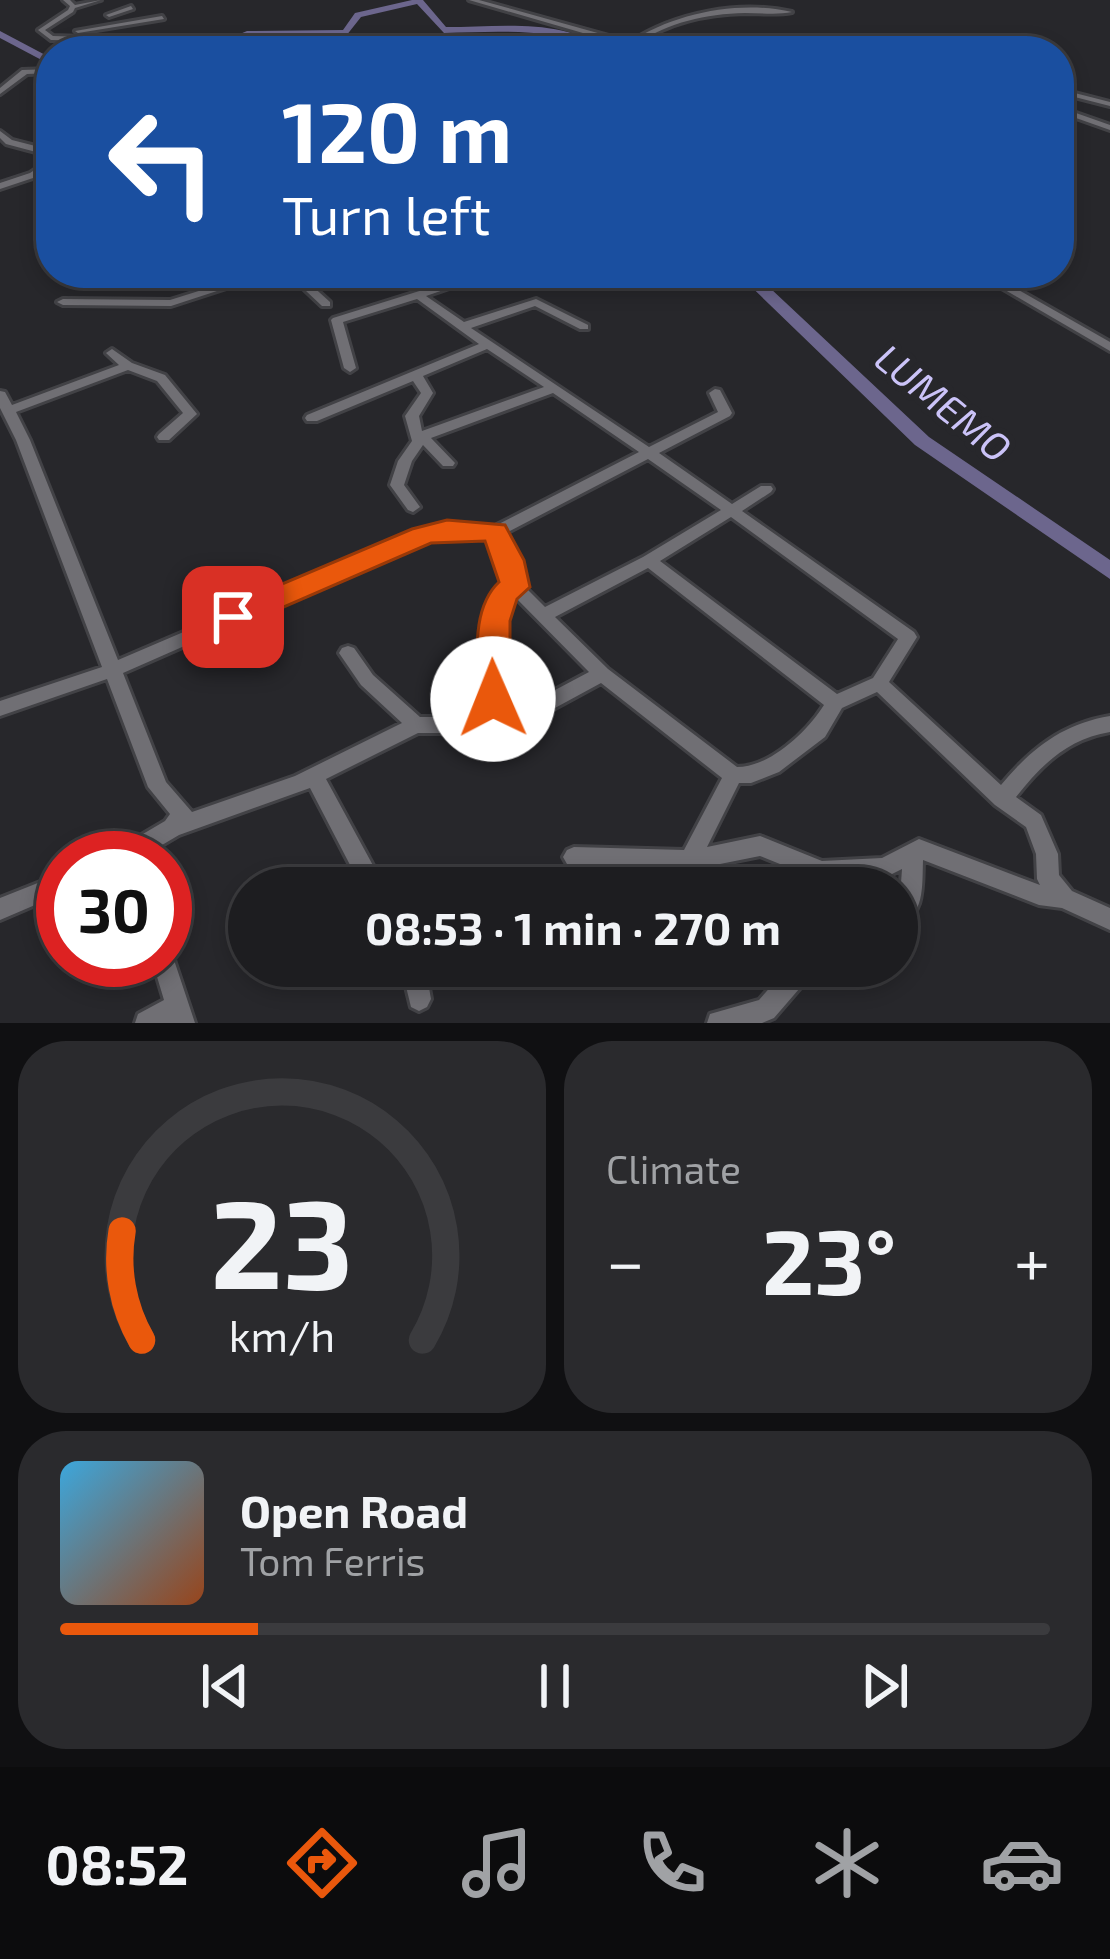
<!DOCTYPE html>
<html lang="en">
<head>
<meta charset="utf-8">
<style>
  :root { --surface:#1d1d20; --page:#2a2a2d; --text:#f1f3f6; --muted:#a0a2a5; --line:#3b3b3e; --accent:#ea580c }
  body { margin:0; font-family:"Exo 2",sans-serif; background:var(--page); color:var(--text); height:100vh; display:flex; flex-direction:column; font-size:45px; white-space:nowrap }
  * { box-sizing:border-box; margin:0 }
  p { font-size:39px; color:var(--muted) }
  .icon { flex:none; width:66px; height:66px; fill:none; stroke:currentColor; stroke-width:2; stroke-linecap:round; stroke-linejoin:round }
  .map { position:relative; height:1023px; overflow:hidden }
  .panel { display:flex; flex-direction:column; gap:18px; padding:18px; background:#101012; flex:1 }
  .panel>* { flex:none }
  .guide { position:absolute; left:36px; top:36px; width:1038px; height:252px; border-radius:48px; box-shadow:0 6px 18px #0003,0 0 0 3px var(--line); background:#1a4fa0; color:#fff; overflow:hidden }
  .speed { position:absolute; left:36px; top:831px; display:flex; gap:24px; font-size:60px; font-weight:700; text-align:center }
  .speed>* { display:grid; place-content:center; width:156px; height:156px; border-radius:50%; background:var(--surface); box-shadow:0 6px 18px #0003,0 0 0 3px var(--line); line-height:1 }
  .speed .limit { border:18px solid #d22; background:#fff; color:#111 }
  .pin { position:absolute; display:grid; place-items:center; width:102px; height:102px; color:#fff; margin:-51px; border-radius:24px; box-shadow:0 6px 18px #0006 }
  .me { position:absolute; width:132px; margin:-66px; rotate:359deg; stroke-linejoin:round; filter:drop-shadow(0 0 9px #0008) }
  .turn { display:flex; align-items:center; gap:42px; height:252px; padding:0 48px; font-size:54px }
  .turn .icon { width:156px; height:156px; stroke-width:2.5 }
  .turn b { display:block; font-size:84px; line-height:102px }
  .big { font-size:90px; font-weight:700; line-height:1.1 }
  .panel .card { flex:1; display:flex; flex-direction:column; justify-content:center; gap:18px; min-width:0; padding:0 42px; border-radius:48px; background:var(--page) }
  .panel .dial { align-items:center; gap:0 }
  .dial svg { height:312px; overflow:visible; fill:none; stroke:var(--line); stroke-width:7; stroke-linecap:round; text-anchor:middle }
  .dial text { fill:var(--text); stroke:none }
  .song { display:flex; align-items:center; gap:36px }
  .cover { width:144px; height:144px; border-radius:18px; background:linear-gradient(135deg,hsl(200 70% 55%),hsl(20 70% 35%)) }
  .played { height:12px; border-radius:6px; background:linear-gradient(90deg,var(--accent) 20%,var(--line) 20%) }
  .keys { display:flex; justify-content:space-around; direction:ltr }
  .heat { display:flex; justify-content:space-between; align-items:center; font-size:66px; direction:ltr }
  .panel .tiles { flex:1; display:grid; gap:18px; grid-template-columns:1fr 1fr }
  .card:last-child { grid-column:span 2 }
  .trip { position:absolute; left:228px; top:867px; width:690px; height:120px; border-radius:60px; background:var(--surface); box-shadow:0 6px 18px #0003,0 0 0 3px var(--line); font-weight:700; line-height:120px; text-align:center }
  .tab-bar { display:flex; height:192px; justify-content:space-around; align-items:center; background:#0c0c0d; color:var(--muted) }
  .tab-bar .icon { width:84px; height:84px }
  .tab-bar .current { color:var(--accent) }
  .tab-bar b { font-size:54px; color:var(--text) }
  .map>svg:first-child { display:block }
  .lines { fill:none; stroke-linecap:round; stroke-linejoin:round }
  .river { fill:#6c668d; fill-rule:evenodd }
  .minor-casing { stroke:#424246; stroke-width:6 }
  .minor { fill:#706f74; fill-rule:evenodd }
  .route { fill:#ea580c; stroke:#983908; stroke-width:3 }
  .labels { text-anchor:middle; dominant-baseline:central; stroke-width:12; stroke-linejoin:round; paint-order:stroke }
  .water-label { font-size:39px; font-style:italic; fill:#cbc3f8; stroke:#27272b }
</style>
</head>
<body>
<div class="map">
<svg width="1110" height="1023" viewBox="0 0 1110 1023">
  <rect width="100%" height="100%" fill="#27272b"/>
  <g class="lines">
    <g class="river">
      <path d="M 412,0 L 423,0 L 446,27 C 497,27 566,17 607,51 C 589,51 571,38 552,35 C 516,30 480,32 444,33 L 417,4 L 361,17 L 346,36 L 248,37 L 213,51 L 200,51 L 247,31 L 343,30 L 355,13 Z"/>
      <path d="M 0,31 L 51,58 L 51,65 L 0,38 Z"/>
      <path d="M 737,273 L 754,273 L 929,437 L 1110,560 L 1110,579 L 915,445 Z"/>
    </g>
    <defs>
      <g id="minor">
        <path d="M 63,0 L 70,0 L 75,5 L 101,0 L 75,8 L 73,12 L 45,30 L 53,36 L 113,38 L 115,41 L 51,40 L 38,30 L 68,10 L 70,6 Z"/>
        <path d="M 469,0 L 479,0 L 630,42 C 675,13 739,0 792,12 C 778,15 761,13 745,13 C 705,14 670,22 636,44 L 656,51 L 645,51 Z"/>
        <path d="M 131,6 L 133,9 L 109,17 L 106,15 Z"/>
        <path d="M 162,16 L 164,19 L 78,33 L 75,31 Z"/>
        <path d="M 51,69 L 51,73 L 27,74 L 0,94 L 0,88 L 22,70 Z"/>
        <path d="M 1059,89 L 1110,102 L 1110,106 L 1059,93 Z"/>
        <path d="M 1059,107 L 1110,125 L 1110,130 L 1059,112 Z"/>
        <path d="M 0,131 L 12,140 L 51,150 L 51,156 L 6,144 L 0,138 Z"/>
        <path d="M 1059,151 L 1063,154 L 1068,167 L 1059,167 Z"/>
        <path d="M 51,159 L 51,166 L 36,177 L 0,189 L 0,183 L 30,173 Z"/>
        <path d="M 256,273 L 272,273 L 171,306 L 63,305 L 57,302 L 63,299 L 170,300 Z"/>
        <path d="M 287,273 L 298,273 L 330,302 L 330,306 L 322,306 Z"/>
        <path d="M 477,273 L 493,273 L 426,296 L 464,322 L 536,299 L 588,325 L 588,329 L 580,329 L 535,306 L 471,328 L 649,447 L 718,412 L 709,393 L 715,389 L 720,390 L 732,413 L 730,416 L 659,453 L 732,504 L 761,486 L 771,486 L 773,489 L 771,492 L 742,511 L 914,632 L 917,637 L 889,682 L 1001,785 C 1031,749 1062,724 1110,716 L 1110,732 C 1068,739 1042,764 1016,797 L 1041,815 L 1058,854 L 1059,875 L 1072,891 L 1110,908 L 1110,930 L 1062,908 L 1039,905 L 923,860 C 922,889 925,913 897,929 L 897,901 L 900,897 L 902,869 L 884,878 L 822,881 L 760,856 L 690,870 L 574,867 L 567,864 L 563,857 L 567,850 L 574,847 L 684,850 L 722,778 L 601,683 L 496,740 L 470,744 L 441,733 L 418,733 L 326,779 L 376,871 L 412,881 L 415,888 L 361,886 L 310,788 L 179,835 L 140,858 L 110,858 L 114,851 L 165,821 L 170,814 L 148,787 L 107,679 L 0,716 L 0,701 L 102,667 L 16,440 L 0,408 L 0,391 L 5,392 L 12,405 L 119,365 L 106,353 L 112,349 L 132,363 L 165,375 L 197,414 L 169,440 L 159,440 L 157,437 L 159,434 L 183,413 L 157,381 L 128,370 L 16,412 L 30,440 L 118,660 L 417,532 L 447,525 L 493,527 L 639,452 L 553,393 L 431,438 L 455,463 L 453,466 L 443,466 L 423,445 L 412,461 L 404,485 L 420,507 L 413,512 L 408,510 L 390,485 L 398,461 L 412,441 L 405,416 L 421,393 L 413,381 L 317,421 L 307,421 L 305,418 L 307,415 L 479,344 L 417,299 L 343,322 L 356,368 L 350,372 L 344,368 L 331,320 L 333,318 ZM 487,349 L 544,387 L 422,431 L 419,416 L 433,393 L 423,376 ZM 648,459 L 721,510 L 643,557 L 545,607 L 523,585 L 517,560 L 504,534 ZM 731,517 L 898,639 L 873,678 L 837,694 L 660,561 ZM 447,535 L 490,537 L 501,560 L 506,584 C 476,603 484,694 486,726 L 471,728 L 442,717 L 420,717 L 373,675 L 354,648 L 348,646 L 342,648 L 339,653 L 361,685 L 402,723 L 295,776 L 192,812 L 166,782 L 123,673 L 426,540 ZM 648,568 L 824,705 C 807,732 770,767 737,767 L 608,669 L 555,617 ZM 513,595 L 589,672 L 504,717 C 501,678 495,631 513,595 ZM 877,692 L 995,805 L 1026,827 L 1036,854 L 1037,879 L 1040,885 L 919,839 L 882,858 L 822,861 L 760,836 L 707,847 L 739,783 L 751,783 L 779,772 L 825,737 L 842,708 Z"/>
        <path d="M 976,273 L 989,273 L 1110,342 L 1110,351 Z"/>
        <path d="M 63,873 L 63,893 L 0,920 L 0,898 Z"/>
        <path d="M 165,949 L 171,952 L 174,960 L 195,1023 L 135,1023 L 138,1014 L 164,1000 L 152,960 L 165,960 Z"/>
        <path d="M 401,966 L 425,966 L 431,999 L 427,1007 L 419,1011 L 411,1007 Z"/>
        <path d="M 789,966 L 816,966 L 812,974 L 774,1018 L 762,1023 L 707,1023 L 710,1014 L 759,1000 Z"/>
      </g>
    </defs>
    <use href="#minor" class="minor-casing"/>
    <use href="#minor" class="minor"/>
  </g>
  <path class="route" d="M 447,520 L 505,525 L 524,560 L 530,587 L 517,599 L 510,621 L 510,699 L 505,708 L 493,712 L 481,708 L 477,699 C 478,662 470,609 499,582 L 485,541 L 431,543 L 233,629 L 223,625 L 218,617 L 223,609 L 412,529 Z"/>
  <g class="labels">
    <g class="water-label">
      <text transform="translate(944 402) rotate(39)">LUMEMO</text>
    </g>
  </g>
</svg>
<div class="speed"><div class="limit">30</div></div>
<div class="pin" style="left:233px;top:617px;background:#d93025"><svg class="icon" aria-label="arrive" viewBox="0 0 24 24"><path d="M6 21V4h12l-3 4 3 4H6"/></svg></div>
<svg class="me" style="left:493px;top:699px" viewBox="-20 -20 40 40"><circle r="19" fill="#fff"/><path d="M0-13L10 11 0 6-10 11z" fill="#ea580c"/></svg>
<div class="trip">08:53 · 1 min · 270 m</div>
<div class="guide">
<div class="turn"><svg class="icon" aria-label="left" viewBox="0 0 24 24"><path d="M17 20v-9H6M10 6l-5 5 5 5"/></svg><div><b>120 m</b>Turn left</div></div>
</div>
</div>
<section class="panel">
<div class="tiles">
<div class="card dial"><svg viewBox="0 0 100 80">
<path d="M14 69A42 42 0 1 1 86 69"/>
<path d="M14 69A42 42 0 0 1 9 41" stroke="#ea580c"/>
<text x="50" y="56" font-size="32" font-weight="700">23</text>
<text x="50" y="72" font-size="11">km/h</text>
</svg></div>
<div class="card"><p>Climate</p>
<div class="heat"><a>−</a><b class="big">23°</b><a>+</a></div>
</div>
<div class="card">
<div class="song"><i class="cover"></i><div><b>Open Road</b><p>Tom Ferris</p></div></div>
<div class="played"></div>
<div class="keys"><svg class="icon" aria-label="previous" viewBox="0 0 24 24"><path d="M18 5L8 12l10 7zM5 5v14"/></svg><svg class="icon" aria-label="pause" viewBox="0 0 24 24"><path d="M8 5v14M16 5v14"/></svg><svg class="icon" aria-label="next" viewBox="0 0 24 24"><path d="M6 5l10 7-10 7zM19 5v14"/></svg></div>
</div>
</div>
</section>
<nav class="tab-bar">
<b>08:52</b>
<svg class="icon current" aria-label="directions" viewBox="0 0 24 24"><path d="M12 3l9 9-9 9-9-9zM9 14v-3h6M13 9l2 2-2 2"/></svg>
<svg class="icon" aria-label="music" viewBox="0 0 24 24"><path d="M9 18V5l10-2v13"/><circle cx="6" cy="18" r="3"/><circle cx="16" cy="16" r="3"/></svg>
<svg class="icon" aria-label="phone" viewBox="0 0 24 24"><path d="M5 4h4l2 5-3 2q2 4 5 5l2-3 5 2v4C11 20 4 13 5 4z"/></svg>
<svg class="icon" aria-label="climate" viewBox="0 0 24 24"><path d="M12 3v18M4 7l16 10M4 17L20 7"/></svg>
<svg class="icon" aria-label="car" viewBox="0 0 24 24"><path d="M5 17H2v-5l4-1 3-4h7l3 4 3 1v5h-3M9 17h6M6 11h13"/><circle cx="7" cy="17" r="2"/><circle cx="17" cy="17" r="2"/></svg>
</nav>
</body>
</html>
